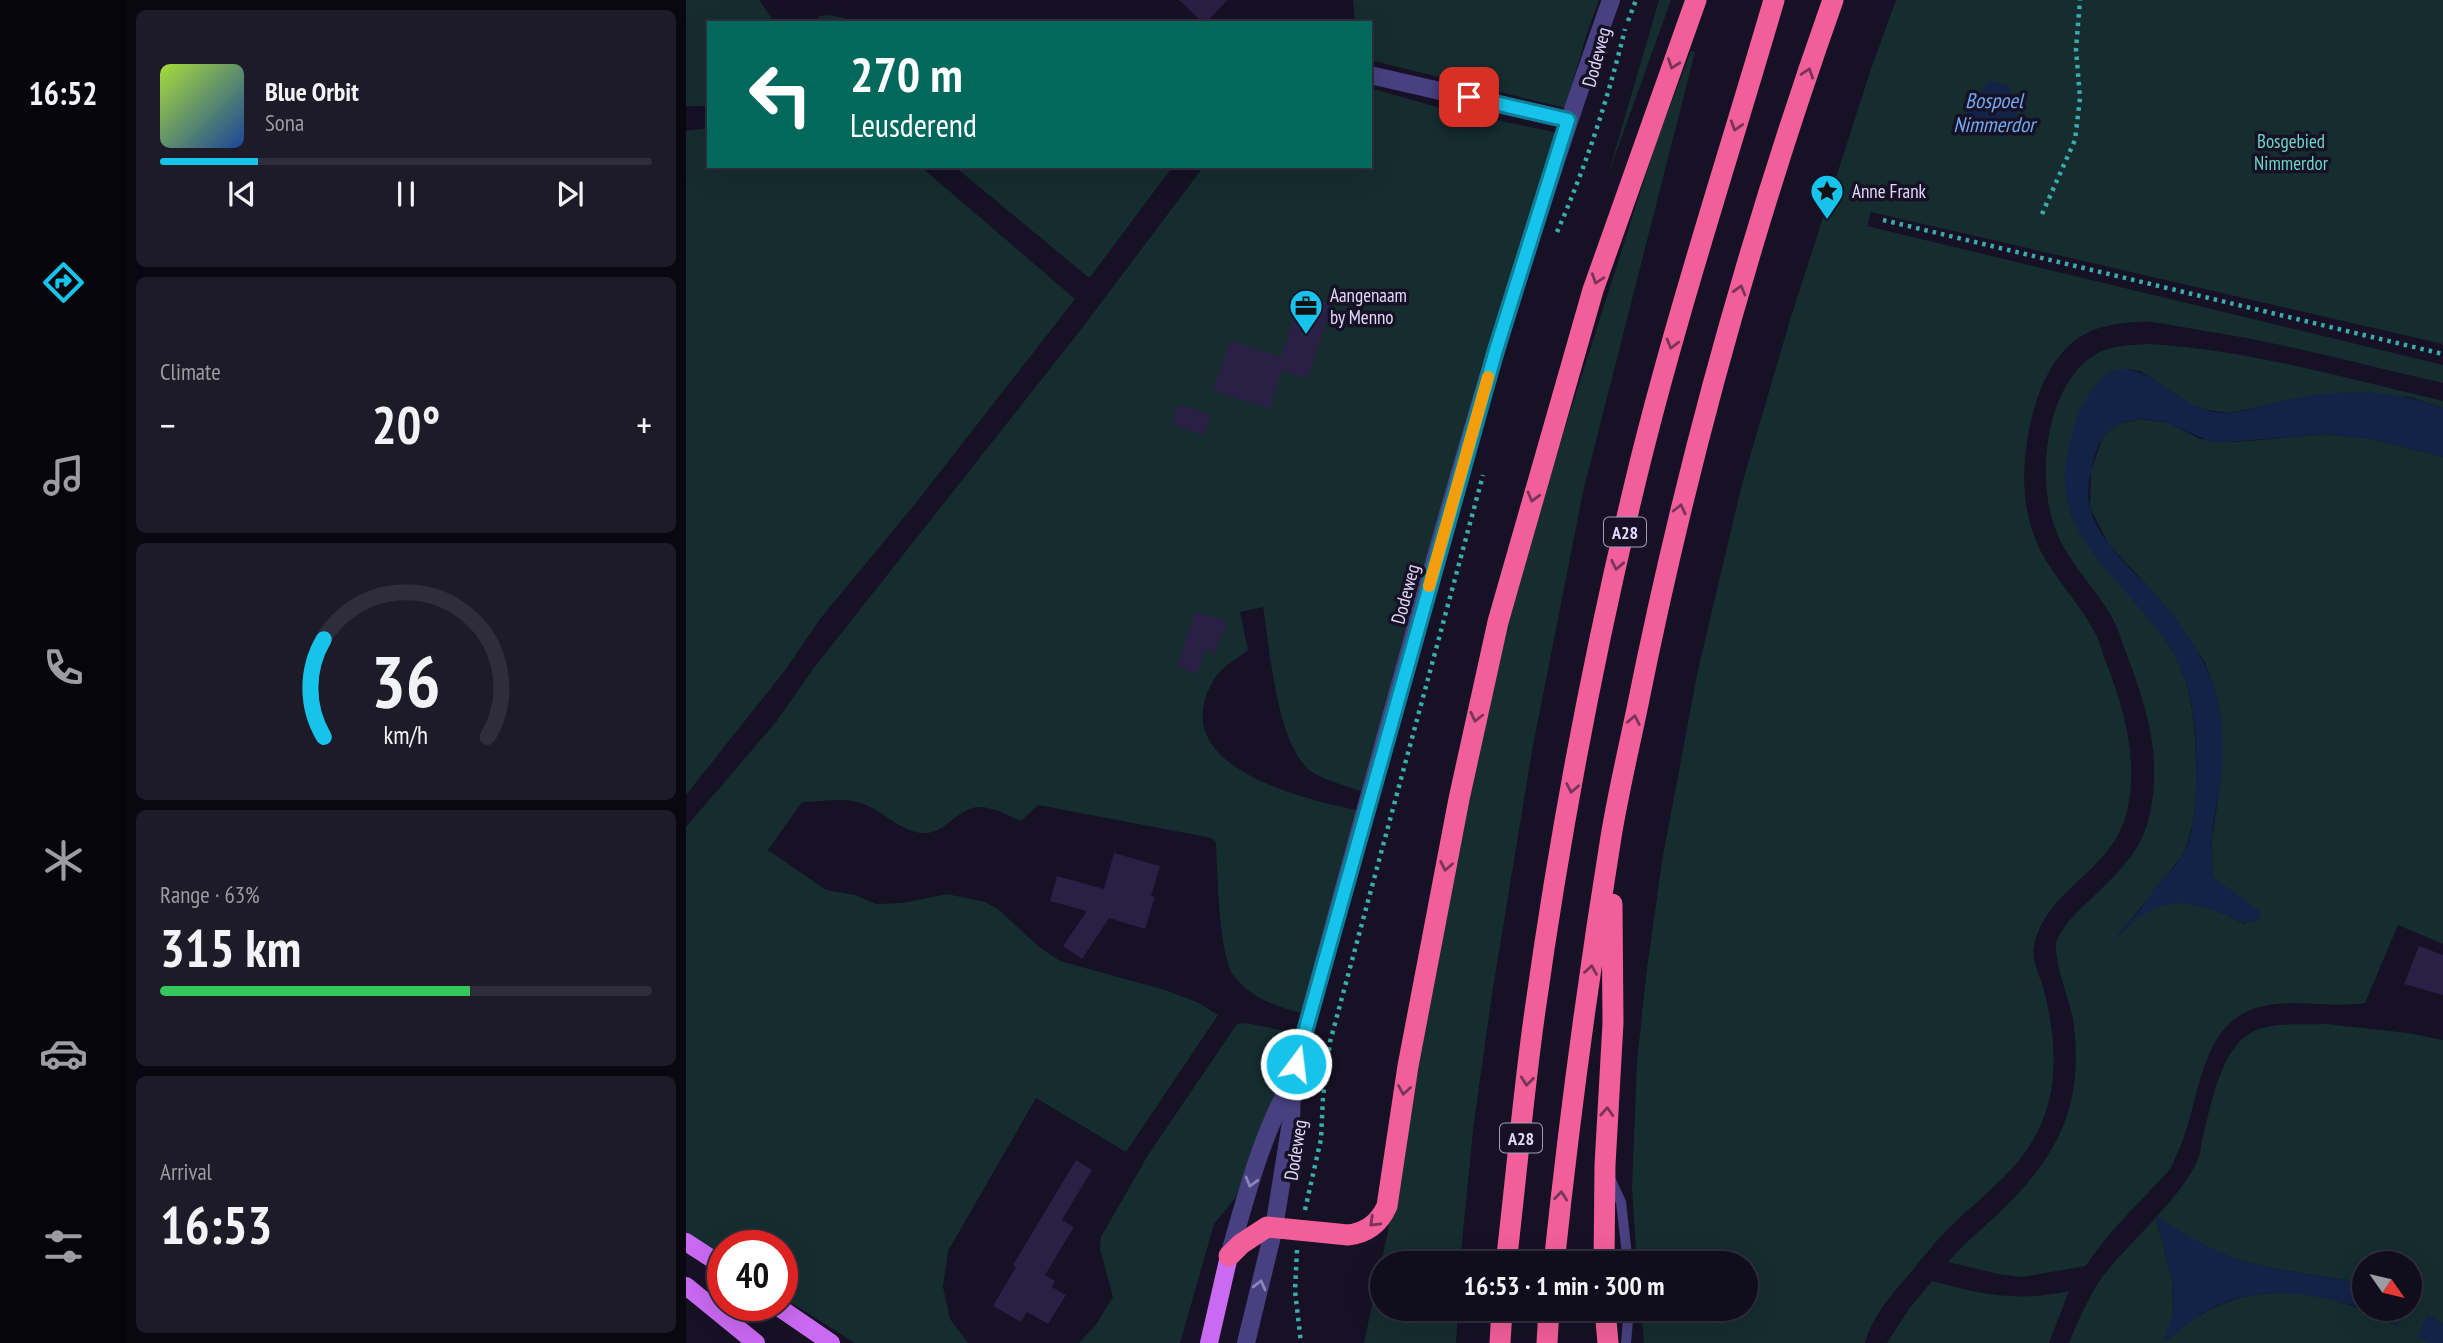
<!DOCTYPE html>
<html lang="en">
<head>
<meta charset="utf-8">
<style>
  :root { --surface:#100d1c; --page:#1e1b29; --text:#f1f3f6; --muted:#9c9ca3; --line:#302d3b; --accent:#16c4eb }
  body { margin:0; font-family:"PT Sans Narrow",sans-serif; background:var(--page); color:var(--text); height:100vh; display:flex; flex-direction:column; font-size:26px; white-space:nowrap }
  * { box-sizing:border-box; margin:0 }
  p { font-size:23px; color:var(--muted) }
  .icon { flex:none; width:38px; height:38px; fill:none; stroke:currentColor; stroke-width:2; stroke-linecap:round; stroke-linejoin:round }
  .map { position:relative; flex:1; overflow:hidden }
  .side { display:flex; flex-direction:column; gap:10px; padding:10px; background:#09070f; width:560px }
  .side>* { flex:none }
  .hud { position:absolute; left:21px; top:21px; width:665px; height:147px; border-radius:0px; box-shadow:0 7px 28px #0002,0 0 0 2px var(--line); background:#00695c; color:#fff; overflow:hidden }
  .needle { width:46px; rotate:124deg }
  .buttons { position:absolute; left:1666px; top:1251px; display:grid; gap:14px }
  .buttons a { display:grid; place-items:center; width:70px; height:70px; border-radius:50%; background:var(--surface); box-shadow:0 7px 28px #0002,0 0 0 2px var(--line); font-size:35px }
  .speed { position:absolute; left:21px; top:1230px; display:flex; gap:14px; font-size:35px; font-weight:700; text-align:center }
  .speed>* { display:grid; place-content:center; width:91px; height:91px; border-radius:50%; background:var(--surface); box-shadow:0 7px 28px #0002,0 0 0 2px var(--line); line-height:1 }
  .speed .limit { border:10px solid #d22; background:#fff; color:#111 }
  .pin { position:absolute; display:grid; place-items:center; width:60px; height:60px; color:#fff; margin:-30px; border-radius:14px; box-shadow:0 4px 10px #0006 }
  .me { position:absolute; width:77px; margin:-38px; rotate:15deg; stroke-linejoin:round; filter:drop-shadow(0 0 5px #0008) }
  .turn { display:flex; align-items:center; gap:24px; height:147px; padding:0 28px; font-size:32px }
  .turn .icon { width:91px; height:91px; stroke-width:2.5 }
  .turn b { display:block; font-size:49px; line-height:60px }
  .big { font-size:52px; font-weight:700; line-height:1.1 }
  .side .tile { flex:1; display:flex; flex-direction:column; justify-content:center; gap:10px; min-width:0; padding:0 24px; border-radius:10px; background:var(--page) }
  .side .dial { align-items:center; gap:0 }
  .dial svg { height:182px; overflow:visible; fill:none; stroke:var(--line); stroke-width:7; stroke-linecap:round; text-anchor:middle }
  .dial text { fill:var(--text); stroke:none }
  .song { display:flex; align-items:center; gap:21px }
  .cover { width:84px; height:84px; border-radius:10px; background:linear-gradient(135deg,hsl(80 70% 55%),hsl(220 70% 35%)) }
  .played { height:7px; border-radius:4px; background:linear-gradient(90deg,var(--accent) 20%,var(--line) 20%) }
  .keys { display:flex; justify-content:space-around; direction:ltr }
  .heat { display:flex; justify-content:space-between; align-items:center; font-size:38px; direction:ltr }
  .charge { height:10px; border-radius:5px; background:linear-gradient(90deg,#34c759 63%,var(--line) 0) }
  .trip { position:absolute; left:684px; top:1251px; width:388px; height:70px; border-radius:35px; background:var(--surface); box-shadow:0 7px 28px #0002,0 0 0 2px var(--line); font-weight:700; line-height:70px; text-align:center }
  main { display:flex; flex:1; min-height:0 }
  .dock { display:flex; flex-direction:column; width:126px; justify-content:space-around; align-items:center; background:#06050b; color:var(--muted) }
  .dock .icon { width:49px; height:49px }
  .dock .active { color:var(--accent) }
  .dock b { font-size:32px; color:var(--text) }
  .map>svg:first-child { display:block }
  .green { fill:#152d2f; fill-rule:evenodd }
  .water { fill:#132347 }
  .building { fill:#2a1f44 }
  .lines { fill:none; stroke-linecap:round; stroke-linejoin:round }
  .path { stroke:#3aacae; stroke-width:4.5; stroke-dasharray:3.5 5; stroke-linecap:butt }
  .service { stroke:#484080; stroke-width:10 }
  .minor { stroke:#484080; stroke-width:18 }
  .tertiary { stroke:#484080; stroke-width:18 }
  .primary { stroke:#ca69f2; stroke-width:18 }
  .motorway { stroke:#f15e99; stroke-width:21 }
  .oneway { stroke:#793459 }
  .oneway2 { stroke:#8c85b8 }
  .route-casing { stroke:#0e7f99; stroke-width:18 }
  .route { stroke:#16c4eb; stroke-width:12 }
  .slow { stroke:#f59e0b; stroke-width:12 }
  .labels { text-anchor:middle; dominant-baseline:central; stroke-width:7; stroke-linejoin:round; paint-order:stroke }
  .shield { fill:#161125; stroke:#a39dbc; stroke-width:2 }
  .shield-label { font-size:18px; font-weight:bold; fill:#e0d9fc }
  .street-label { font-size:19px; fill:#e0d9fc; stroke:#161125 }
  .park-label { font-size:19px; fill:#6ad6c4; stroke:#161125 }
  .poi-label { font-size:19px; fill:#e0d9fc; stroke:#161125; text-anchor:start }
  .water-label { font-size:21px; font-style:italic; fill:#70abf3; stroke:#161125 }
</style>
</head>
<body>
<main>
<nav class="dock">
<b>16:52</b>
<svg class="icon active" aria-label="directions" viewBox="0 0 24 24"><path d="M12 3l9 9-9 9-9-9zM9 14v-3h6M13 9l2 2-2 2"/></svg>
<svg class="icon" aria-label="music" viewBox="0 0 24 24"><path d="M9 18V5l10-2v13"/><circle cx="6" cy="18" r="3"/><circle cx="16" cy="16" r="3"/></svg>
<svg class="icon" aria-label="phone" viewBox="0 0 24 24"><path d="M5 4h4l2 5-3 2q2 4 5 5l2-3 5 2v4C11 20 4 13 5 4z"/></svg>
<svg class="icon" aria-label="climate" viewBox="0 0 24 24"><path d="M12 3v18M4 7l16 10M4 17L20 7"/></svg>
<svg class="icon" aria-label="car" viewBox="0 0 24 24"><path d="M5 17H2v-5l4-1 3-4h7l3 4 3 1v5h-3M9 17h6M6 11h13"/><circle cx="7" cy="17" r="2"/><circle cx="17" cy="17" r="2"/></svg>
<svg class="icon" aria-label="filters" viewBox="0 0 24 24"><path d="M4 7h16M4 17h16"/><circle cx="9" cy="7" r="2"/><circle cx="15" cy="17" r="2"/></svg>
</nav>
<section class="side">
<div class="tile">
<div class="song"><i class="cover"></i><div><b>Blue Orbit</b><p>Sona</p></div></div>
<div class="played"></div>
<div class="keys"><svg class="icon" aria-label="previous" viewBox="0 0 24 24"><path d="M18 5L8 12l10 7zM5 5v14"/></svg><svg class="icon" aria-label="pause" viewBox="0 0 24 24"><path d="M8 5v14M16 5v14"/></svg><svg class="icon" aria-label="next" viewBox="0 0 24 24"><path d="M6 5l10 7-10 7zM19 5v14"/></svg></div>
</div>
<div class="tile"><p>Climate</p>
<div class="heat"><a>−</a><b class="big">20°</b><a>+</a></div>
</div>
<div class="tile dial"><svg viewBox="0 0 100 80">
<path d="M14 69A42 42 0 1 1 86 69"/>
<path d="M14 69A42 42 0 0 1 14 26" stroke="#16c4eb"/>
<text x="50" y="56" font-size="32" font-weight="700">36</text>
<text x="50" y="72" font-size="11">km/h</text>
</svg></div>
<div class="tile"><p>Range · 63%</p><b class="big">315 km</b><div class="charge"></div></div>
<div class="tile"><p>Arrival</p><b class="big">16:53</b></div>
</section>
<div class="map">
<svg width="1757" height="1343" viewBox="0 0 1757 1343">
  <rect width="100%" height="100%" fill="#161125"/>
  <g class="green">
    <path d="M 0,0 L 73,0 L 89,23 L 23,23 L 23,106 L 0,106 Z"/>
    <path d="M 667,0 L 913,0 L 901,33 L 879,108 L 684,60 L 684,23 L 669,23 Z"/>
    <path d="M 973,0 L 985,0 L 922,175 Z"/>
    <path d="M 1210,0 L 1757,0 L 1757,344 L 1185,212 L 1181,226 L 1757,365 L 1757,383 C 1678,365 1599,343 1518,331 C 1501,328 1483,324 1465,322 C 1447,321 1422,324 1405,331 C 1374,344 1357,378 1348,409 C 1337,450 1333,495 1348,536 C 1362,573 1392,599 1409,633 C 1414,642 1416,653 1420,662 C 1438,709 1453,760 1441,811 C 1427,872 1360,888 1348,946 C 1345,960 1354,976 1358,990 C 1371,1043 1375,1097 1344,1145 C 1323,1178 1291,1200 1264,1227 C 1246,1244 1231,1266 1214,1285 C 1200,1301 1184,1322 1179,1343 L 958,1343 L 955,1309 L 1060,1309 L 1060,1264 L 951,1264 L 946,1188 L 951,1062 L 960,976 L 976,861 L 1012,670 L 1056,484 L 1104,320 L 1184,72 Z"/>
    <path d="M 145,15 L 177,23 L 129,23 L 134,16 Z"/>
    <path d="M 1005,51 L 1009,52 L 897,492 L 846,751 L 806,994 L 787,1130 L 774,1263 L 696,1264 L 696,1309 L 772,1309 L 770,1343 L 678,1343 L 708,1203 L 741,983 L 827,601 L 855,503 L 970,143 Z"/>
    <path d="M 684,88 L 758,109 L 872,133 L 680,793 C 664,787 644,782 629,774 C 591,753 584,648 577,607 L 554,612 L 562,650 C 551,660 537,665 529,678 C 474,766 616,799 675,811 L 618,1014 C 593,1007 565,999 548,976 C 532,953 532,874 530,843 L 526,838 L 352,805 L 335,821 C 323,816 309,808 295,807 C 272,806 260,834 238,833 C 217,833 199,813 180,805 C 161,796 137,802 116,802 L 82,850 L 140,890 L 169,895 L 190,904 L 217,903 L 261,894 L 299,902 L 313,910 L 352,946 L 374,961 L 479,990 L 511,1002 L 532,1015 L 440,1152 L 350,1098 L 262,1251 L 257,1287 L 264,1319 L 282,1343 L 169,1343 L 96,1297 L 96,1246 L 37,1246 L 37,1259 L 0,1236 L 0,827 L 90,722 L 127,669 L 393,332 L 518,166 L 684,166 Z"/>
    <path d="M 23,128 L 23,166 L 234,166 L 389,299 L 233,499 L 134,619 L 100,669 L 0,795 L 0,131 Z"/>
    <path d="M 268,166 L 487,166 L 405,276 L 402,277 Z"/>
    <path d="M 1463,344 C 1563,350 1660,378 1757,401 L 1757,408 L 1724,397 L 1639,394 L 1542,413 L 1522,410 L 1506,405 L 1454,371 L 1440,369 L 1385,514 C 1394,531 1404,549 1416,564 C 1444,597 1477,626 1494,666 C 1507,696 1509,729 1510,761 C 1511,792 1510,827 1496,856 L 1431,937 C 1476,889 1505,898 1559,924 L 1537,885 L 1527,877 L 1526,840 L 1535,778 L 1533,708 L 1529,689 L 1518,661 L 1492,623 L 1473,598 L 1423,545 L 1404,508 L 1405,471 L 1416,439 L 1426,425 L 1456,419 L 1483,423 L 1514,439 L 1551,442 L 1639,434 L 1687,439 L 1757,457 L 1757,944 L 1712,925 L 1679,1003 C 1645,1008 1612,999 1578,1006 C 1510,1020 1516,1104 1491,1154 C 1488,1159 1487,1165 1484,1169 C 1478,1177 1469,1185 1462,1193 C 1440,1216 1417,1239 1400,1266 L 1336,1277 L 1312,1274 L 1262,1262 C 1277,1244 1295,1230 1313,1213 C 1373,1156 1399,1103 1387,1019 C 1384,1000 1365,956 1371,940 C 1378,924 1393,910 1406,898 C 1446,859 1464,842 1468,783 C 1471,737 1455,692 1439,650 C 1435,642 1434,633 1430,625 C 1413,590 1382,565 1369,528 C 1350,478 1359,384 1410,354 C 1425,345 1446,345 1463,344 Z"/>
    <path d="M 560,1023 L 599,1031 L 611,1040 L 550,1197 L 528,1224 L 494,1343 L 393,1343 L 409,1326 L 427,1297 L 414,1249 L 415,1237 L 462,1155 L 551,1024 Z"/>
    <path d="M 1640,1024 L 1722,1033 L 1757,1040 L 1757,1324 L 1742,1315 L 1732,1336 L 1744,1343 L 1383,1343 C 1392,1321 1401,1300 1414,1280 C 1437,1247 1516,1181 1515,1144 C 1525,1109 1533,1046 1570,1030 C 1590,1022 1618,1025 1640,1024 ZM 1470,1217 C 1503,1237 1534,1257 1572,1265 C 1607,1274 1644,1275 1678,1285 L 1678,1264 L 1724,1264 L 1724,1309 L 1720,1309 L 1711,1326 C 1652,1295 1585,1277 1522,1311 C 1506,1319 1492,1331 1478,1342 L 1487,1315 L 1486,1280 Z"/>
    <path d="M 1246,1281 C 1298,1295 1331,1302 1383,1291 L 1363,1343 L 1201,1343 L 1223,1309 Z"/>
  </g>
  <g class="water">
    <path d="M 1303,81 L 1323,86 L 1331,114 L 1324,135 L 1297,134 L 1280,114 L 1285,104 Z"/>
    <path d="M 1440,369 C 1477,375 1501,414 1541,413 C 1560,412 1580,404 1599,400 C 1658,389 1699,388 1757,408 L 1757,457 L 1687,439 L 1639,434 L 1530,443 C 1513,438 1498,429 1481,423 C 1451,413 1417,422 1409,455 C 1405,471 1399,491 1404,508 C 1414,544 1447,570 1471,596 C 1494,621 1516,654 1528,686 C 1538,714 1538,752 1535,781 C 1532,800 1527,820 1526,839 C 1525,851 1527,864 1527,877 L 1575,912 L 1573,919 C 1560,926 1554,921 1542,916 C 1484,891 1463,903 1422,947 C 1431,934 1443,923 1453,911 C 1458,904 1463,896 1468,889 C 1481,874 1496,862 1502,843 C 1508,827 1510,802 1510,785 C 1511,746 1510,702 1494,666 C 1465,602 1384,557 1379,485 C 1377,464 1384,443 1389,423 C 1393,409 1411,377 1424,372 C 1429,370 1435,370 1440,369 Z"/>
    <path d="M 1470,1216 C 1503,1237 1533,1256 1572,1265 C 1607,1274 1644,1275 1678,1285 L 1678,1309 C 1626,1292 1572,1283 1521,1311 C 1505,1320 1492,1332 1477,1343 L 1487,1315 L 1486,1280 Z"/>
    <path d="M 1678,1309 L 1720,1309 L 1711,1326 Z"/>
    <path d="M 1741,1315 L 1757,1324 L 1757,1343 L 1744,1343 L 1731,1337 Z"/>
  </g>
  <g class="building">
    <path d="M 493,0 L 541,0 L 520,23 L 517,23 Z"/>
    <path d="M 615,297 L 646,305 L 621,379 L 596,370 L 584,409 L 527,391 L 544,340 L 595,357 Z"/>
    <path d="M 492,404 L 525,415 L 518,435 L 486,424 Z"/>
    <path d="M 509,612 L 541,621 L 529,654 L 519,650 L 511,674 L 491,667 Z"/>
    <path d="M 428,853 L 474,866 L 465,896 L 469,897 L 459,929 L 423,918 L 396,959 L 377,946 L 401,911 L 364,901 L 371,876 L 418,889 Z"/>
    <path d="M 1733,946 L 1757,955 L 1757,995 L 1718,984 Z"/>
    <path d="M 390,1160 L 406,1170 L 376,1220 L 388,1227 L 359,1275 L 369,1281 L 366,1287 L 380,1295 L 362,1324 L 341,1312 L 335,1322 L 307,1306 L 330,1267 L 327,1265 Z"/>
  </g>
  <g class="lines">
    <g class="path">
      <path d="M 942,21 L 950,0"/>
      <path d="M 1356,214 L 1389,140 L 1394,98 L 1390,49 L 1394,0"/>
      <path d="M 1197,220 L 1757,354"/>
      <path d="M 871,232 C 900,166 922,99 939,29"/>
      <path d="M 619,1210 L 635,1139 L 637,1097 L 644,1042 L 797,475"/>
      <path d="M 611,1250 L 609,1291 L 615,1343"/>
    </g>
    <g class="service">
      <path d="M 924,1178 L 935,1202 L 942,1264"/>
      <path d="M 940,1343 L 943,1309"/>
    </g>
    <path class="minor" d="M 684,75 L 882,120"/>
    <g class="tertiary">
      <path d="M 543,1256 C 560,1197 574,1139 604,1085"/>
      <path d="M 560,1343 L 588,1228 L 605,1122 L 606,1083 L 615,1046 C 711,695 803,342 925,0"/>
    </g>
    <g class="primary">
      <path d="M 0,1242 L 37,1266"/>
      <path d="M 0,1286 L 70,1343"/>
      <path d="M 91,1306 L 145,1343"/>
      <path d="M 523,1343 L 543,1256"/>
    </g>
    <g class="motorway">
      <path d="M 543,1256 L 555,1244 L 581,1227 L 662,1235 C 680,1233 693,1224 701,1206 L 722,1066 L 773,799 L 812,622 L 907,290 L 1010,0"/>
      <path d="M 820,1264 C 830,1180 837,1095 849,1011 C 874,832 908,652 951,475 C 990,315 1042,158 1088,0"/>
      <path d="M 868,1264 C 883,1121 902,979 925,837 C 932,794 942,752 951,709 C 999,469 1065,231 1147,0"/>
      <path d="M 918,1264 L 919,1165 L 927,1023 L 926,904"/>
      <path d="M 919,1309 L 922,1343"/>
      <path d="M 814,1343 L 816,1309"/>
      <path d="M 861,1343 L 863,1309"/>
    </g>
  </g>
  <defs><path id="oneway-chevron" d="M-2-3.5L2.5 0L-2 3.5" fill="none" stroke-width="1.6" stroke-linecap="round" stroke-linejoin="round" transform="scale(1.75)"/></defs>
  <g class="oneway">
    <use href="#oneway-chevron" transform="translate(987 64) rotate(110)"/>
    <use href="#oneway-chevron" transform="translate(1122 73) rotate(-72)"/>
    <use href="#oneway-chevron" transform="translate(1050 126) rotate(107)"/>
    <use href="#oneway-chevron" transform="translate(911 279) rotate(109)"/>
    <use href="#oneway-chevron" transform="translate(1054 290) rotate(-74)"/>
    <use href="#oneway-chevron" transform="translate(986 344) rotate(105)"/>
    <use href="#oneway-chevron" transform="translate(847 497) rotate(105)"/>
    <use href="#oneway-chevron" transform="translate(994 509) rotate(-77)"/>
    <use href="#oneway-chevron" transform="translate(931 565) rotate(102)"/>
    <use href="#oneway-chevron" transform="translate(790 717) rotate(103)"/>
    <use href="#oneway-chevron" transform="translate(948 720) rotate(-79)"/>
    <use href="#oneway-chevron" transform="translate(886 788) rotate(101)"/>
    <use href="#oneway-chevron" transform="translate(760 866) rotate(101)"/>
    <use href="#oneway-chevron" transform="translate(905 970) rotate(-81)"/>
    <use href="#oneway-chevron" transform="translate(841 1081) rotate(96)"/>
    <use href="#oneway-chevron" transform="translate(718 1090) rotate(99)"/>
    <use href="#oneway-chevron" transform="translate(921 1112) rotate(-87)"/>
    <use href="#oneway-chevron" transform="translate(875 1196) rotate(-84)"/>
    <use href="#oneway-chevron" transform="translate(688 1222) rotate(136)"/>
  </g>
  <g class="oneway2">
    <use href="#oneway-chevron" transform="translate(565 1182) rotate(106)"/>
    <use href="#oneway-chevron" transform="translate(574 1285) rotate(-76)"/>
  </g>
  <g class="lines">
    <defs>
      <path id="route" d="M 610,1064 L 810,350 L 882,120 L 783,97"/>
    </defs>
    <use href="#route" class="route-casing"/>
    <use href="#route" class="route"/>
    <path class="slow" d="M 743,586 L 802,377"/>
  </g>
  <defs>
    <symbol id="sight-pin" viewBox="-11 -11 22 30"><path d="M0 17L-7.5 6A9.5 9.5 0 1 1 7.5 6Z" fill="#16c4eb" stroke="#161125"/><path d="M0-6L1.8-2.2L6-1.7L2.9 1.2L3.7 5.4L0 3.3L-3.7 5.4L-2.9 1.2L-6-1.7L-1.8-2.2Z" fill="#111"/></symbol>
    <symbol id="office-pin" viewBox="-11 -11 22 30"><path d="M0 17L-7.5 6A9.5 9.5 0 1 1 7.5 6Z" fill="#16c4eb" stroke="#161125"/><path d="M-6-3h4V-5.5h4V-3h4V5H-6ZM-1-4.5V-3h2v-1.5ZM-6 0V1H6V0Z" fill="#111"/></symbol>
  </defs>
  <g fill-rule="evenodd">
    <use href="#sight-pin" x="1122" y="172" width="38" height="52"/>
    <use href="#office-pin" x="601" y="287" width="38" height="52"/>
  </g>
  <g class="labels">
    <g class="shield">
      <rect x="918" y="517.5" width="42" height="29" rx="5"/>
      <rect x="814" y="1123.5" width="42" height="29" rx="5"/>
    </g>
    <g class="shield-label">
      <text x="939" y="532">A28</text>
      <text x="835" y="1138">A28</text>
    </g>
    <g class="street-label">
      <text transform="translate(910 57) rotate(-75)">Dodeweg</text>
      <text transform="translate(719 594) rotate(-75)">Dodeweg</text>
      <text transform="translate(609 1150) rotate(-81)">Dodeweg</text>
    </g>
    <g class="park-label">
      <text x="1605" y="141">Bosgebied<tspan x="1605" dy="22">Nimmerdor</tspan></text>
    </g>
    <g class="poi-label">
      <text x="1166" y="191">Anne Frank</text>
      <text x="644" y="295">Aangenaam<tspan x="644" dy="22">by Menno</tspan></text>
    </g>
    <g class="water-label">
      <text x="1308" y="100">Bospoel<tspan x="1308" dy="24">Nimmerdor</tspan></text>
    </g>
  </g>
</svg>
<div class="buttons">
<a><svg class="needle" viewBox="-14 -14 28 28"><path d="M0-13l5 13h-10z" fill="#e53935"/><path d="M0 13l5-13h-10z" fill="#9c9ca3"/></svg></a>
</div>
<div class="speed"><div class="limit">40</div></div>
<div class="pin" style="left:783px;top:97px;background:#d93025"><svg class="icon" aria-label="arrive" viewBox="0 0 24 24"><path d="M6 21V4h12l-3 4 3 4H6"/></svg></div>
<svg class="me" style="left:610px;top:1064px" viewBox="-20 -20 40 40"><circle r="17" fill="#16c4eb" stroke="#fff" stroke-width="3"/><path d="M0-11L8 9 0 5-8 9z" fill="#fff"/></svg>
<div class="trip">16:53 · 1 min · 300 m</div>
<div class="hud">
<div class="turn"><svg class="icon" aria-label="left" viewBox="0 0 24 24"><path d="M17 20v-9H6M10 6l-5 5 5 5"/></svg><div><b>270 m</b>Leusderend</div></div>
</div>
</div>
</main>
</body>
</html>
